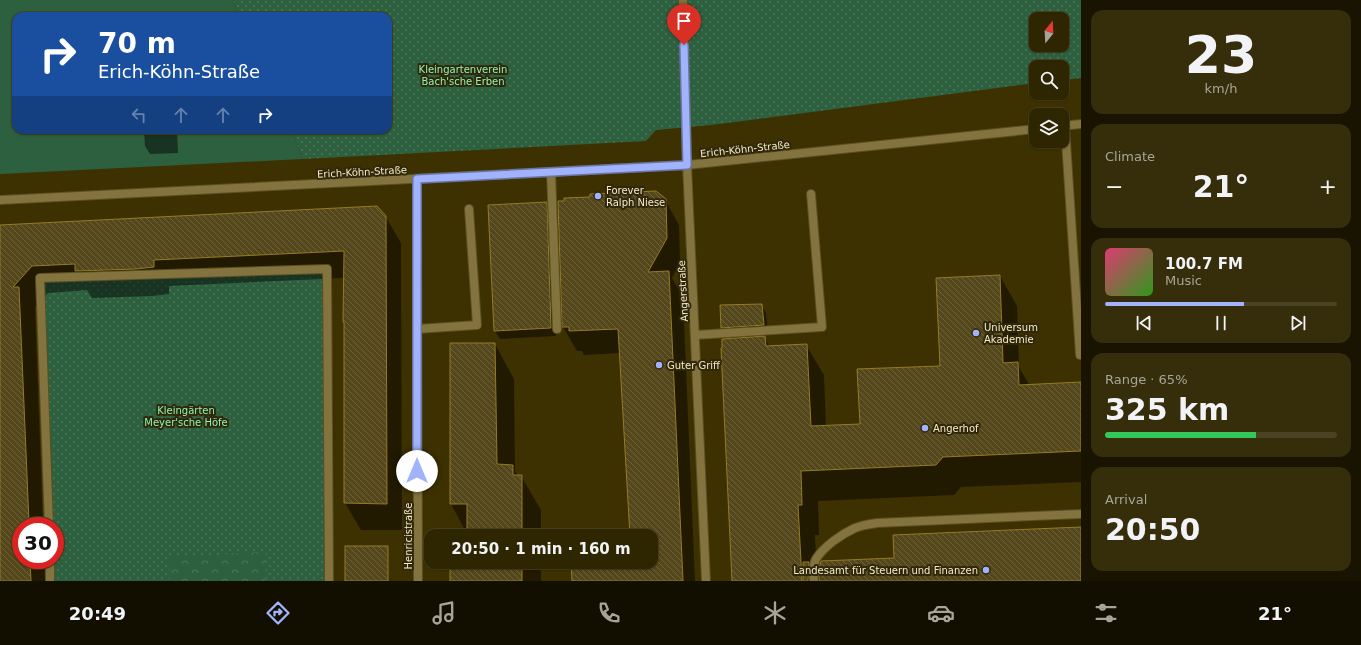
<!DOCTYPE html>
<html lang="en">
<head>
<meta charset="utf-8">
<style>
  :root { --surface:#2e2501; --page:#362d0b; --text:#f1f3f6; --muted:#a7a599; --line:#494223; --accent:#a1b3fd }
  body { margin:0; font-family:"DejaVu Sans",sans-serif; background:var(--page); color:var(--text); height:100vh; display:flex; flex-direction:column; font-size:15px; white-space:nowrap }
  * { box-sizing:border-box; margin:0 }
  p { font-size:13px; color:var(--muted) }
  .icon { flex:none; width:22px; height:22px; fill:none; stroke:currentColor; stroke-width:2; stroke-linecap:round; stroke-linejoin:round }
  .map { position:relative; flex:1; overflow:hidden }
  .sheet { display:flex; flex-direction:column; gap:10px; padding:10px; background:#191401; width:280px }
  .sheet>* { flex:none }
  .banner { position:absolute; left:12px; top:12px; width:380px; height:122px; border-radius:12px; box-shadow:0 1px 3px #0004,0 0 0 1px var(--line); background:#1a4fa0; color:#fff; overflow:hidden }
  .needle { width:26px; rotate:18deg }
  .fabs { position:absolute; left:1029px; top:12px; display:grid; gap:8px }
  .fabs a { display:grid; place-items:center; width:40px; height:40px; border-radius:8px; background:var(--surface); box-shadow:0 1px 3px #0004,0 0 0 1px var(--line); font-size:20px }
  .speed { position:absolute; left:12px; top:517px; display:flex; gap:8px; font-size:20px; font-weight:700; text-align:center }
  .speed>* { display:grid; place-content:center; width:52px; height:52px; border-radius:50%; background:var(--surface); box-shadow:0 1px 3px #0004,0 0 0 1px var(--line); line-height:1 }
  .speed .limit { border:6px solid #d22; background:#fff; color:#111 }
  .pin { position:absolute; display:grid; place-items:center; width:34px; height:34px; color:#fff; margin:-41px -17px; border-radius:50% 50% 50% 0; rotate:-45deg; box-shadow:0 0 4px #0007 }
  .pin .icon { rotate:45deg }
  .me { position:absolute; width:44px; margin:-22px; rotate:0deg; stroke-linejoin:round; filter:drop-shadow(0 0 3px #0008) }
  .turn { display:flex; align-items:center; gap:14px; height:84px; padding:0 20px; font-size:18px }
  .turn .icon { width:52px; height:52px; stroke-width:2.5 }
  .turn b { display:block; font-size:28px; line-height:34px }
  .lanes { display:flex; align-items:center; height:38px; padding:0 20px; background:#0003; justify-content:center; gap:20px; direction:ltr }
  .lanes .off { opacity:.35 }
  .big { font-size:30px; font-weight:600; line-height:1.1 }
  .sheet .tile { flex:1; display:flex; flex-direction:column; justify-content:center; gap:6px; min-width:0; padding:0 14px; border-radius:12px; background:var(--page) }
  .sheet .dial { align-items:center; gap:0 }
  .dial b { font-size:52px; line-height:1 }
  .song { display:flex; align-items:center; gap:12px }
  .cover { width:48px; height:48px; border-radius:6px; background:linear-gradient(135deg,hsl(340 70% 55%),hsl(110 70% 35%)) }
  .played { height:4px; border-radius:2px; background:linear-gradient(90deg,var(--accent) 60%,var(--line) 60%) }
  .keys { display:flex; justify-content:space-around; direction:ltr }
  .heat { display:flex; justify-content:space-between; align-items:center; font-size:22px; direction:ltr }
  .charge { height:6px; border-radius:3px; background:linear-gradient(90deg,#34c759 65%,var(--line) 0) }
  .trip { position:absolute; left:424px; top:529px; width:234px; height:40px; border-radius:12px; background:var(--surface); box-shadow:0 1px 3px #0004,0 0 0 1px var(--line); font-weight:600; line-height:40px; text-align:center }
  .dock { display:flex; height:64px; justify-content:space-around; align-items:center; background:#120f00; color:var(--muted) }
  .dock .icon { width:28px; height:28px }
  .dock .selected { color:var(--accent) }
  .dock b { font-size:18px; color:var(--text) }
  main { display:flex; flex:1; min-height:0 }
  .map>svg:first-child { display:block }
  .grass { fill:url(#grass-dots); fill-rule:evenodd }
  .park { fill:url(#park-crowns) }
  .pitch { fill:#2d603f }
  .shadow { fill:#0007 }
  .building { fill:url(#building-back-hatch); stroke:#947c24 }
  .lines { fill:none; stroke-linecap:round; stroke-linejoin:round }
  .service-casing { stroke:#5b4f20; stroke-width:10 }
  .minor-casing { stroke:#5b4f20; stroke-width:10 }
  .service { stroke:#83733e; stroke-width:8 }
  .minor { stroke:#83733e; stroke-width:8 }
  .route-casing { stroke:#6974a4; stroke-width:10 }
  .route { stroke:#a1b3fd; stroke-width:7 }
  .poi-dot { fill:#a1b3fd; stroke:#30280d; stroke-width:1.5 }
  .labels { text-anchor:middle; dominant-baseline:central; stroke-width:4; stroke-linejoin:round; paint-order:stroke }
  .park-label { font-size:10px; fill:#8cf3ae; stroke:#30280d }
  .street-label { font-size:10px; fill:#f6eac2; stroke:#30280d }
  .poi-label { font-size:10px; fill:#f6eac2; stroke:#30280d; text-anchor:start }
</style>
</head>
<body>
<main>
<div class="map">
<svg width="1081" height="581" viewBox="0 0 1081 581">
  <defs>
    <pattern id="grass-dots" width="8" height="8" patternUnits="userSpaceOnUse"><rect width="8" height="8" fill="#2d603f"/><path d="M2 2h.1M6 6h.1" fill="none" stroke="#4c7759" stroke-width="1.8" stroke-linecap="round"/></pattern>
    <pattern id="park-crowns" width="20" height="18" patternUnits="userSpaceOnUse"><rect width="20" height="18" fill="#2d603f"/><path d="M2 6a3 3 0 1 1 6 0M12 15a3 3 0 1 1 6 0" fill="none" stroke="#4c7759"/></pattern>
    <pattern id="building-back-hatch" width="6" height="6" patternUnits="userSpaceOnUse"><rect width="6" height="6" fill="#54471b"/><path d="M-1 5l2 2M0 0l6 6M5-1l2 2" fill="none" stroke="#6d623a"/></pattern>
  </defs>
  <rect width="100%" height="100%" fill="#3e3101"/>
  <g class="grass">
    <path d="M 233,0 L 1081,0 L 1081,78 L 1062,80 L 1062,67 L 1036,67 L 1036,83 L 711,125 L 656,130 L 646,141 L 303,159 L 291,130 L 388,130 L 388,16 L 240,16 ZM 1036,19 L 1062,19 L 1062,45 L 1036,45 Z"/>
    <path d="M 327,269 L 329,581 L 50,581 L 50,560 L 55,560 L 55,526 L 49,526 L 40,279 Z"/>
  </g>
  <path class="park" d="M 266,552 L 266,581 L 170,581 L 169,557 Z"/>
  <path class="pitch" d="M 0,0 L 233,0 L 240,16 L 16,16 L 16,130 L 291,130 L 303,159 L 0,174 Z"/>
  <g class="shadow">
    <path d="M 144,130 L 177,130 L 178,153 L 150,154 L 145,146 Z"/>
    <path d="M 665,200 L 679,225 L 680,263 L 672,278 L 683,297 L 695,581 L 573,581 L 572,562 L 651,562 L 651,536 L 631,536 L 620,353 L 584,355 L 582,351 L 577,351 L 563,327 L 559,202 Z"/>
    <path d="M 546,203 L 551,211 L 556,336 L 500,339 L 495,331 Z"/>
    <path d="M 385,216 L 401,243 L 402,530 L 361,530 L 345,503 L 344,278 L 169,286 L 169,294 L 152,296 L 92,298 L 87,290 L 48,293 L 35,307 L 43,526 L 21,526 L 21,560 L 44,560 L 45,581 L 0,581 L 0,226 Z"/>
    <path d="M 1000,276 L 1017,306 L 1019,367 L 1030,386 L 1081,383 L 1081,482 L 961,487 L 954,495 L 818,501 L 819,535 L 815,535 L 817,581 L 733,581 L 764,337 L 770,347 L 806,345 L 824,375 L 826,427 L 861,425 L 941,367 Z"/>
    <path d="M 761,305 L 766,313 L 768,333 L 727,336 L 722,328 Z"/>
    <path d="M 495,344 L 514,379 L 515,471 L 518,476 L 521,476 L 541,510 L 541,536 L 468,536 L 451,504 Z"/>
    <rect x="468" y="562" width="73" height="19"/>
  </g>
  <g class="building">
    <path d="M 656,191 L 666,199 L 667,238 L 648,272 L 669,271 L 683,581 L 572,581 L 571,562 L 651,562 L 651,536 L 630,536 L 618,329 L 569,331 L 569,327 L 562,327 L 558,201 L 564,201 L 564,198 L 590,197 L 590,194 Z"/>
    <path d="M 547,202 L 551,328 L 494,331 L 488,205 Z"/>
    <path d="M 377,206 L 386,216 L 387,504 L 344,503 L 344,322 L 343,322 L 344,251 L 154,260 L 154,267 L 136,269 L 75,271 L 75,264 L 32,266 L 13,287 L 19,287 L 29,523 L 28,526 L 21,526 L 21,560 L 30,560 L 31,581 L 0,581 L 0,225 Z"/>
    <path d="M 1000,275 L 1003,363 L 1018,362 L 1019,385 L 1081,382 L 1081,451 L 943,457 L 936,465 L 801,471 L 802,505 L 798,505 L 802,581 L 732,581 L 721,348 L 722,348 L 722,339 L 765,336 L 766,346 L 807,344 L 811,426 L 860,424 L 857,369 L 940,366 L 936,278 Z"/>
    <path d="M 762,304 L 764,325 L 721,328 L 720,305 Z"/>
    <path d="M 450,343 L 495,343 L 497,464 L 513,465 L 513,475 L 522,475 L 522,536 L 467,536 L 467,504 L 450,504 Z"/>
    <path d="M 1081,527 L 1081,581 L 819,581 L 819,570 L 821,561 L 894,558 L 893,535 Z"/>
    <rect x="345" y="546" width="43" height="35"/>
    <rect x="450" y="562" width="72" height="19"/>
    <path d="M 803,562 L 809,562 L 808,581 L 803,581 Z"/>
  </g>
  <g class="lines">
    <defs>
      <g id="service">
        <path d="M 683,0 L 687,165 L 1036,129"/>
        <path d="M 1062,126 L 1081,124"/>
        <path d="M 1065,126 L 1080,355"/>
        <path d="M 551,172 L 557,329"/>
        <path d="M 417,329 L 477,325 L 469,209"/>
        <path d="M 695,335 L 822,327 L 811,194"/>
        <path d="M 49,526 L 40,278 L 327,269 L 329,581"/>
        <path d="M 50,560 L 50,581"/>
        <path d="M 814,581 C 813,574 813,565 816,559 C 824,546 842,534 855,528 C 862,525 870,524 877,523 L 1081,514"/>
      </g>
      <g id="minor">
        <path d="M 417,179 L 418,581"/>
        <path d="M 0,200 L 687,165 L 706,581"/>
      </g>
    </defs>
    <use href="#service" class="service-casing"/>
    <use href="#minor" class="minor-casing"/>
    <use href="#service" class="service"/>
    <use href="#minor" class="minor"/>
  </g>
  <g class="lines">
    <defs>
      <path id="route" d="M 417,471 L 417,179 L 687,165 L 684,45"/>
    </defs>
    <use href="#route" class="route-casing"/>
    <use href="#route" class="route"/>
  </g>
  <g class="poi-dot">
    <circle cx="598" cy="196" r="4"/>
    <circle cx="976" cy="333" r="4"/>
    <circle cx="659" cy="365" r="4"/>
    <circle cx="925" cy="428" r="4"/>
    <circle cx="986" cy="570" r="4"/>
  </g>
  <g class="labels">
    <g class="park-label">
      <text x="463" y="69">Kleingartenverein<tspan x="463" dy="12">Bach'sche Erben</tspan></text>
      <text x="186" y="410">Kleingärten<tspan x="186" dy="12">Meyer'sche Höfe</tspan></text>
    </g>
    <g class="street-label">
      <text transform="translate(745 149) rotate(-6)">Erich-Köhn-Straße</text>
      <text transform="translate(362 172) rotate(-3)">Erich-Köhn-Straße</text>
      <text transform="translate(683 291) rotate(-93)">Angerstraße</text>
      <text transform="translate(408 536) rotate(-90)">Henricistraße</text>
    </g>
    <g class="poi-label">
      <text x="606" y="190">Forever<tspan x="606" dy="12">Ralph Niese</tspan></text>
      <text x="984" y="327">Universum<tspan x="984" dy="12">Akademie</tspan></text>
      <text x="667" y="365">Guter Griff</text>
      <text x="933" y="428">Angerhof</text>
      <text x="978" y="570" text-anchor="end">Landesamt für Steuern und Finanzen</text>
    </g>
  </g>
</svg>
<div class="fabs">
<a><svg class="needle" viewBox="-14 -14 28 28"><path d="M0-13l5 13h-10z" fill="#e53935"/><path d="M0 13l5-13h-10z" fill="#a7a599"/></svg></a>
<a><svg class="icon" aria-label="search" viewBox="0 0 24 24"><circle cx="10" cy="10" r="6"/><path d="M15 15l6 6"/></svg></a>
<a><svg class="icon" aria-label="layers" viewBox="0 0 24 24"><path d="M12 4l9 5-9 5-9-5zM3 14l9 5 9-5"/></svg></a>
</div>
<div class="speed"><div class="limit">30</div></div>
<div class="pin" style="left:684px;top:45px;background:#d93025"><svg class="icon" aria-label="arrive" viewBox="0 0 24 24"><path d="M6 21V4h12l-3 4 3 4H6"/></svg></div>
<svg class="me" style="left:417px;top:471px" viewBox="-20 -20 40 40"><circle r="19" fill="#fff"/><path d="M0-13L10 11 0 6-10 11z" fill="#a1b3fd"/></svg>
<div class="trip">20:50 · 1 min · 160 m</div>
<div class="banner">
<div class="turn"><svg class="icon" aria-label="right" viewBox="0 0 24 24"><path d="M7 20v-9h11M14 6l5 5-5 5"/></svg><div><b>70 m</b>Erich-Köhn-Straße</div></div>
<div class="lanes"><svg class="icon off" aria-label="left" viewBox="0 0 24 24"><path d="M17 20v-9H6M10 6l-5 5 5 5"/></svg><svg class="icon off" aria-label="ahead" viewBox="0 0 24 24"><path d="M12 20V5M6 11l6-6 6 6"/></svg><svg class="icon off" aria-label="ahead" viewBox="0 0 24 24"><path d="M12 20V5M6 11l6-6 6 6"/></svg><svg class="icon" aria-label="right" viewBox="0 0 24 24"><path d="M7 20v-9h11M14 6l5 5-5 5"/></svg></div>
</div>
</div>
<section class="sheet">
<div class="tile dial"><b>23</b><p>km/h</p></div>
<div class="tile"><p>Climate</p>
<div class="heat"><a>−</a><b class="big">21°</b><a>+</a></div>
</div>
<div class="tile">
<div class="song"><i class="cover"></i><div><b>100.7 FM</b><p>Music</p></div></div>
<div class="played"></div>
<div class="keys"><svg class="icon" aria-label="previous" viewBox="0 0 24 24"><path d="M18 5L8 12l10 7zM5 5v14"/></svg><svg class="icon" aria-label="pause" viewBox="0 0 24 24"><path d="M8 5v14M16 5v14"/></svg><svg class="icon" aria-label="next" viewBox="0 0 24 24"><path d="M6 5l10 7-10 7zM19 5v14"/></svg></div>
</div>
<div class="tile"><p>Range · 65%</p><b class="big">325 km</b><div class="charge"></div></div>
<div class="tile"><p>Arrival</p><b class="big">20:50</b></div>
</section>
</main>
<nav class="dock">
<b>20:49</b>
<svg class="icon selected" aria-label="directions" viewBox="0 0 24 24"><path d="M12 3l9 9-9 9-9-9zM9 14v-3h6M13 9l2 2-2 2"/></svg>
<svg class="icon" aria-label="music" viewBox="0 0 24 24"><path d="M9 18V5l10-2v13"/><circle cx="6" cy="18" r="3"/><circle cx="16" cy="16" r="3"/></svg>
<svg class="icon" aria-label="phone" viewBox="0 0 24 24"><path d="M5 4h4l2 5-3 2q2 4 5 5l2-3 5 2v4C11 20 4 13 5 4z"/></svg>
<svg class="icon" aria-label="climate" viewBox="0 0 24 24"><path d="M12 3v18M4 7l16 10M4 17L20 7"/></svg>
<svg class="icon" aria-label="car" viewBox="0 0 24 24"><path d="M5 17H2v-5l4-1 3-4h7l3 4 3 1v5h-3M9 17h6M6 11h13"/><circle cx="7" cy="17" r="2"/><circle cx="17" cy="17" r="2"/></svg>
<svg class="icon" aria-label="filters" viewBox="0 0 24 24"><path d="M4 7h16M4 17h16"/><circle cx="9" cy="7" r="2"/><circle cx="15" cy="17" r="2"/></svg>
<b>21°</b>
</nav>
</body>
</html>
